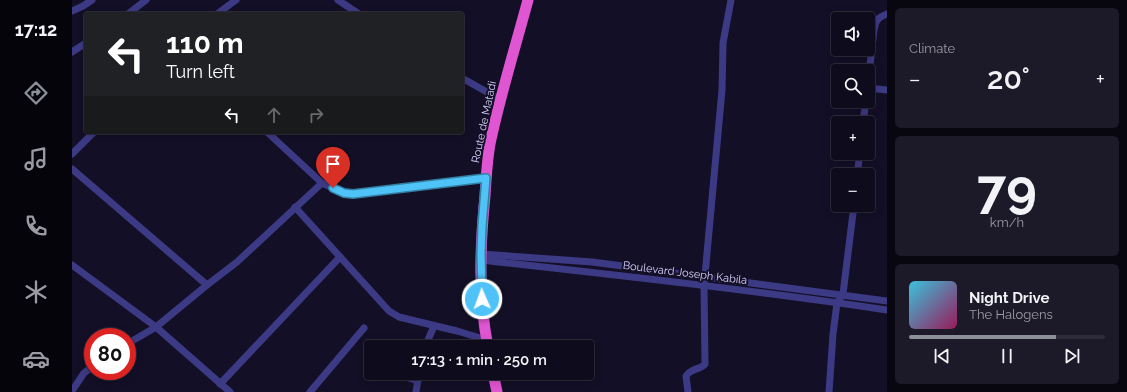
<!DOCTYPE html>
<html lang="en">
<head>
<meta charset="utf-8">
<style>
  :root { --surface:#0e0b1c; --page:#1c1929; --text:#f1f3f6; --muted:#9b9ba3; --line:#2e2b3b; --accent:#8c9099 }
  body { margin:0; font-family:Raleway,sans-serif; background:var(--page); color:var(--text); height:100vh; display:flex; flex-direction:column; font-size:15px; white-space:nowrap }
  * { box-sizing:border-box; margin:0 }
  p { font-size:13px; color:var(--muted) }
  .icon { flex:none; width:22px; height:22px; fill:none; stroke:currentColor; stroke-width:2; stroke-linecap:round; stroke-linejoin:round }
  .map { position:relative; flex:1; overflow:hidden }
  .sheet { display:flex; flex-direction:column; gap:8px; padding:8px; background:#08060f; width:240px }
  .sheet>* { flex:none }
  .top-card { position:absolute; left:12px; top:12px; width:380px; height:122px; border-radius:4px; box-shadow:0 2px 10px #0003,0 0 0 1px var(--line); background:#202124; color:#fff; overflow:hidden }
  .controls { position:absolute; left:759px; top:12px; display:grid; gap:8px }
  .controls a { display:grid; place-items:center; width:44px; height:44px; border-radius:4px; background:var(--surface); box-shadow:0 2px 10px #0003,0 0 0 1px var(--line); font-size:20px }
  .speed { position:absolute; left:12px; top:328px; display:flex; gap:8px; font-size:20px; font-weight:700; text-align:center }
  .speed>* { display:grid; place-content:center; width:52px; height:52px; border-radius:50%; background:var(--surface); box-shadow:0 2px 10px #0003,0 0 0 1px var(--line); line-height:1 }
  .speed .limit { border:6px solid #d22; background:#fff; color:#111 }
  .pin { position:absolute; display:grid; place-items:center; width:34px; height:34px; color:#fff; margin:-41px -17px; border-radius:50% 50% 50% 0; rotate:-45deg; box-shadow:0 0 4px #0007 }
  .pin .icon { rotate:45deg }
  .me { position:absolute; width:44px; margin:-22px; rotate:358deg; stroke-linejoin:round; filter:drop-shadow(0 0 3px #0008) }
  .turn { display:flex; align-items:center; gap:14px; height:84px; padding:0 16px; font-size:18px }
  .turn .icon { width:52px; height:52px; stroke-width:2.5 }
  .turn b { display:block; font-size:28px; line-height:34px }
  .lanes { display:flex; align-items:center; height:38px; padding:0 16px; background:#0003; justify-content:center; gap:20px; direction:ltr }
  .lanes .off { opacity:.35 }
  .big { font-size:30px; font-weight:600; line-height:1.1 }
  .sheet .card { flex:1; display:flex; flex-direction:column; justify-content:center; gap:6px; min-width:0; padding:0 14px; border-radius:6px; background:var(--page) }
  .sheet .dial { align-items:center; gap:0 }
  .dial b { font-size:52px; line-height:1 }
  .song { display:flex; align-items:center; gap:12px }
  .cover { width:48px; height:48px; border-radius:6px; background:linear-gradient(135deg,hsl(190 70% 55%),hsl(330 70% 35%)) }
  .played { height:4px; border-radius:2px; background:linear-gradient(90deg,var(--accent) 75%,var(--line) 75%) }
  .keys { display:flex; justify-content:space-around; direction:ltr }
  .heat { display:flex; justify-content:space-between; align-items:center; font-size:22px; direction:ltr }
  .trip { position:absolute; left:292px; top:340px; width:230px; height:40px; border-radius:4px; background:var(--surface); box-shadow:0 2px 10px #0003,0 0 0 1px var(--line); font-weight:600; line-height:40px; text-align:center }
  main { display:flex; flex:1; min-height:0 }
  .tab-bar { display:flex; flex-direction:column; width:72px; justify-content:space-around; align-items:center; background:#06040b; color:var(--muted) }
  .tab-bar .icon { width:28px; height:28px }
  .tab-bar .selected { color:var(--accent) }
  .tab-bar b { font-size:18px; color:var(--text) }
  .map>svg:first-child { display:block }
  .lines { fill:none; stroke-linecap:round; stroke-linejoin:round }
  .minor { stroke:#3d3a85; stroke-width:7 }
  .trunk { stroke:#e055d1; stroke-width:11 }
  .route-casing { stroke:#337fa1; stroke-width:10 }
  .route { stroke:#4fc3f7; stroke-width:7 }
  .labels { text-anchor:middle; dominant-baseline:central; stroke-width:4; stroke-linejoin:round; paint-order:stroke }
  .street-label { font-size:11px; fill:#d9d4ff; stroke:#130f26 }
</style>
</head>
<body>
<main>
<nav class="tab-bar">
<b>17:12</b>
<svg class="icon selected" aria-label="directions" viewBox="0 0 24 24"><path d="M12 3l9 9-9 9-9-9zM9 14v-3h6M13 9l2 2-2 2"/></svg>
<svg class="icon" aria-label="music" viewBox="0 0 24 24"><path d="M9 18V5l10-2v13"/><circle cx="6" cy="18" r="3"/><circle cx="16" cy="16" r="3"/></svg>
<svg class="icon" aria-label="phone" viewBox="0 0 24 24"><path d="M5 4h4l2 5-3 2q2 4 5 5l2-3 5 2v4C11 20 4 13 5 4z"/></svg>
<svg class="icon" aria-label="climate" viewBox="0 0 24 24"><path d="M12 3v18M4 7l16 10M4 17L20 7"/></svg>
<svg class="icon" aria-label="car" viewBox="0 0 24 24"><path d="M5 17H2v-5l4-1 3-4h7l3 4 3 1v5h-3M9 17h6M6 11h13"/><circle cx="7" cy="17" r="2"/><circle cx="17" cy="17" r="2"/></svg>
</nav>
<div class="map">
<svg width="815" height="392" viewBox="0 0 815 392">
  <rect width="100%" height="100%" fill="#130f26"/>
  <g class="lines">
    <g class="minor">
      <path d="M 266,0 L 287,14"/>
      <path d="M 0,11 L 11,6 L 20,0"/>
      <path d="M 56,14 L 74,0"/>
      <path d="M 145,14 L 164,0"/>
      <path d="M 0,52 L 14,43"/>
      <path d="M 390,78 L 429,100"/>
      <path d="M 796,83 L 802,30 C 804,20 805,18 815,14"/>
      <path d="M 796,88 L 815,90"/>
      <path d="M 791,123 L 794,101"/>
      <path d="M 195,132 L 250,183"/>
      <path d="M 0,154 L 22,132"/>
      <path d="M 0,169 L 135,285"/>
      <path d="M 785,175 L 788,153"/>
      <path d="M 223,207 L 317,311 L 327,317 L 385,331 L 415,340"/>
      <path d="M 409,254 L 520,262 L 815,301"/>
      <path d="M 409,260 C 544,275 680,290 815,310"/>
      <path d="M 0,265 L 84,327 L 158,392"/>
      <path d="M 55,344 L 84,327 L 135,285 L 165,262 L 250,183 L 272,193 L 281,194 L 414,178"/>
      <path d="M 353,347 L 362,326"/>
      <path d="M 321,373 L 346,381"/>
      <path d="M 148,384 L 268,257"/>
      <path d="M 0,391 L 12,373 L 21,366"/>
      <path d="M 238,392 L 292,328"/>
      <path d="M 344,392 L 347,373"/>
      <path d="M 616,392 L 614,376 C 619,368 628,370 633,364 L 632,286 L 650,90 L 651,43 L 659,0"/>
      <path d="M 757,392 L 761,334 L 765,303 L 771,294 L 782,205"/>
    </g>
    <g class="trunk">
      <path d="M 416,347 C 406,297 408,246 413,196 C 414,179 415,161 418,144 C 428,96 443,48 456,0"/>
      <path d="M 421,373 L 425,392"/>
    </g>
  </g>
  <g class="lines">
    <defs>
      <path id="route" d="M 261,188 L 272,193 L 281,194 L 414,178 L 410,226 L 409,254 L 410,299"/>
    </defs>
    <use href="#route" class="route-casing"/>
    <use href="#route" class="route"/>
  </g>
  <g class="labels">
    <g class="street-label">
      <text transform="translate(412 122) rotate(-78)">Route de Matadi</text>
      <text transform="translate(613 273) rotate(7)">Boulevard Joseph Kabila</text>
    </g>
  </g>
</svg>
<div class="controls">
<a><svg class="icon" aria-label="sound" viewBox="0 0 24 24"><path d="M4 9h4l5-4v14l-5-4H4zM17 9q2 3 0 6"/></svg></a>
<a><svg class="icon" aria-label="search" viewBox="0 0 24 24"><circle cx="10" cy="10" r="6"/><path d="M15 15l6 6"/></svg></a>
<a>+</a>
<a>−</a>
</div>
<div class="speed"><div class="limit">80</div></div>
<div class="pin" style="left:261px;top:188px;background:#d93025"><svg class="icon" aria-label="arrive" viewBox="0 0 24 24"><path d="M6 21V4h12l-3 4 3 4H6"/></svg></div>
<svg class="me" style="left:410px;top:299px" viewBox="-20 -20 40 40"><circle r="17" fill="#4fc3f7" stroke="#fff" stroke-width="3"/><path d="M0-11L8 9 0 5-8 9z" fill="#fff"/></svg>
<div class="trip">17:13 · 1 min · 250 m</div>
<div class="top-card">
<div class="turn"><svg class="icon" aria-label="left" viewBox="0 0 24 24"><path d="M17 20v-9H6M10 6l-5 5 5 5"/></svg><div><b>110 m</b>Turn left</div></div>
<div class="lanes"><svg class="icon" aria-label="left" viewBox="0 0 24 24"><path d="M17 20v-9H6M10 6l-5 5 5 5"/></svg><svg class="icon off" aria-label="ahead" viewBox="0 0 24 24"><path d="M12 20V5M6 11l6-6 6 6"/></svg><svg class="icon off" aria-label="right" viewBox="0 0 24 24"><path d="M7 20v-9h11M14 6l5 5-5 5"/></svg></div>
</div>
</div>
<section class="sheet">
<div class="card"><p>Climate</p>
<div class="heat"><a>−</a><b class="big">20°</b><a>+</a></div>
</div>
<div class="card dial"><b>79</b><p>km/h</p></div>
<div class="card">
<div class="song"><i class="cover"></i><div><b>Night Drive</b><p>The Halogens</p></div></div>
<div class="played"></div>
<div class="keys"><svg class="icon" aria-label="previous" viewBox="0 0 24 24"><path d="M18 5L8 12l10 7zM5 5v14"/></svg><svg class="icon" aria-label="pause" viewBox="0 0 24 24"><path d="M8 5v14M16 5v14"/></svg><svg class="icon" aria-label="next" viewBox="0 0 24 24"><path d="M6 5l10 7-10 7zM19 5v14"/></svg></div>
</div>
</section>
</main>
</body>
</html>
